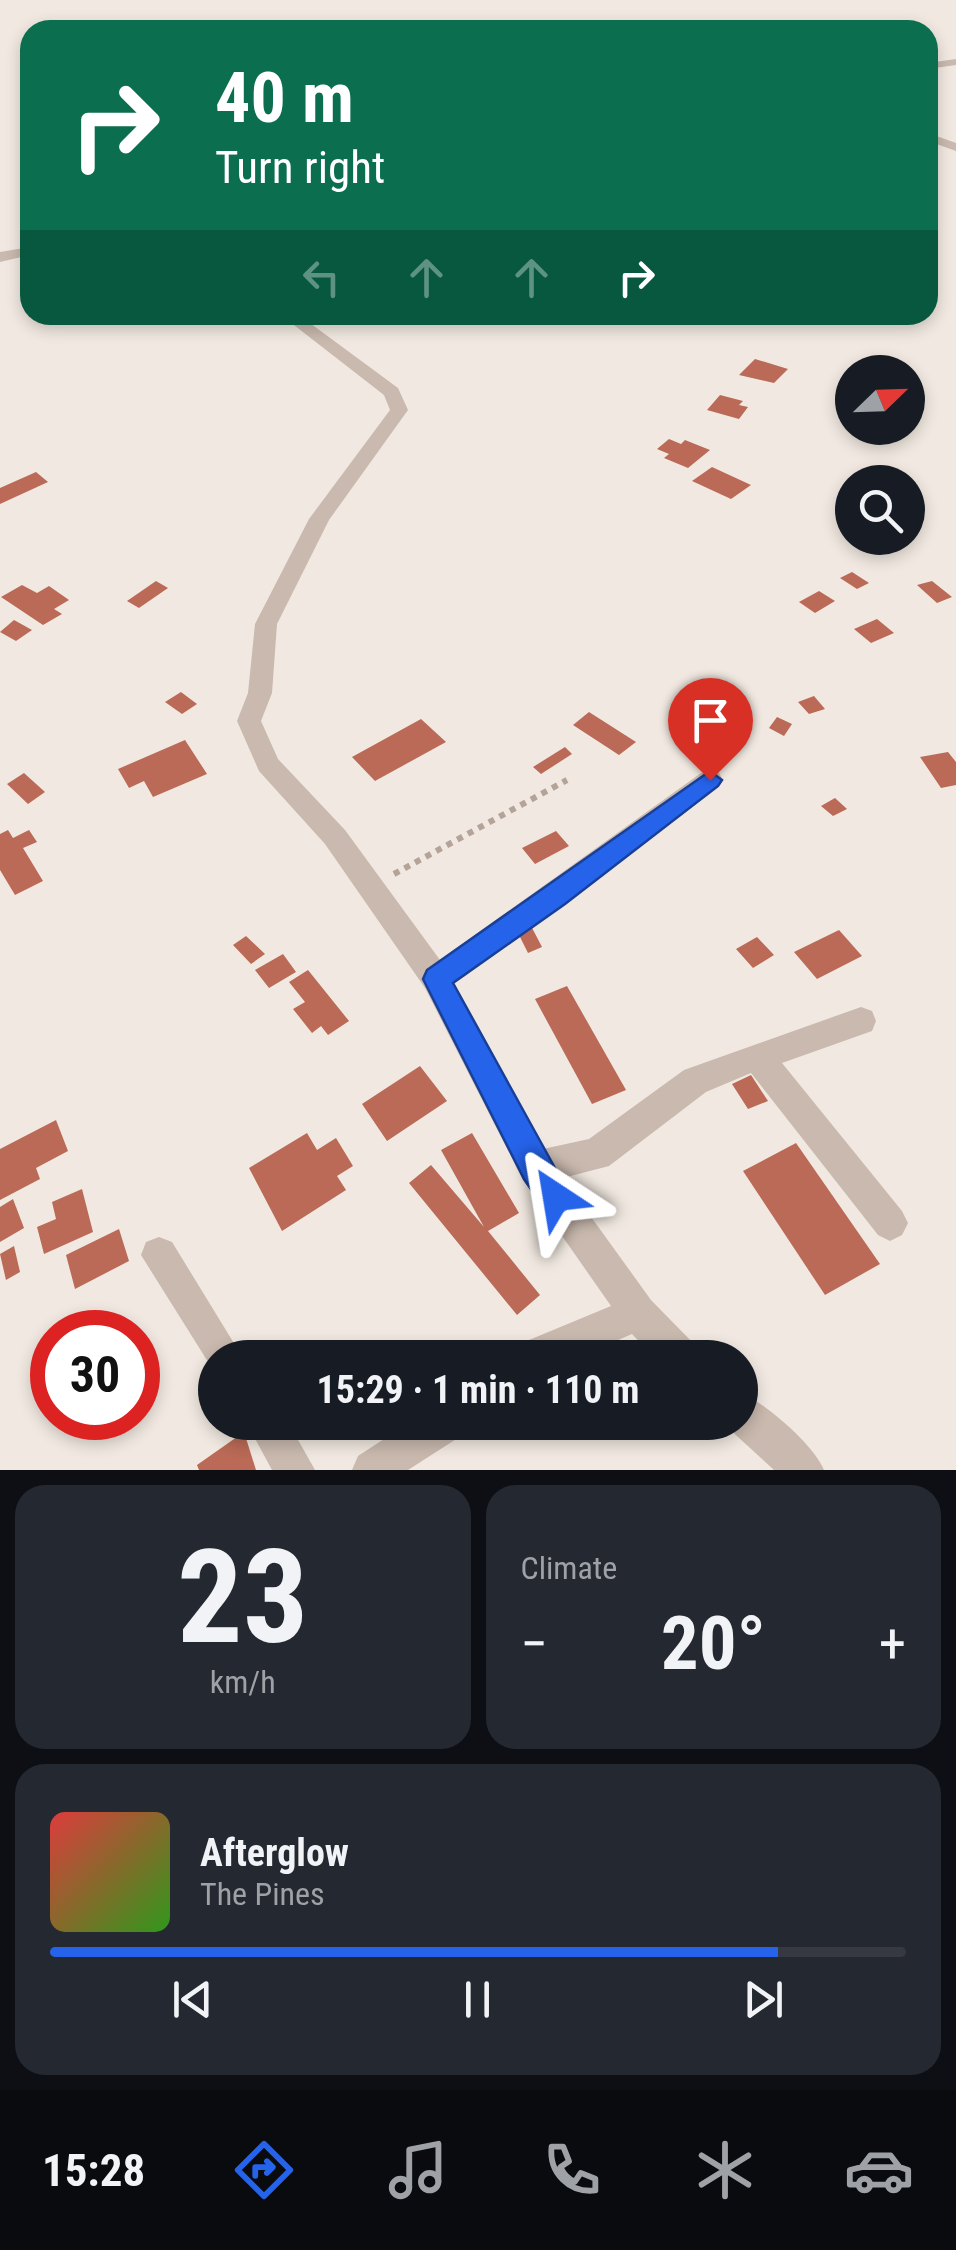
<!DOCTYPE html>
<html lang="en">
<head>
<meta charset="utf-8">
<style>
  :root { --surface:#171b24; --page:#242831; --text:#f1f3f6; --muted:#9ea1a6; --line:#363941; --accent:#2563eb }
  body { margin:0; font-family:"Roboto Condensed",sans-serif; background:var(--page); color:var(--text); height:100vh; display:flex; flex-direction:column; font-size:38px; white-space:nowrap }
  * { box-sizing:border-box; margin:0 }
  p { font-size:32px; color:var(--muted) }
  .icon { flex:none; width:55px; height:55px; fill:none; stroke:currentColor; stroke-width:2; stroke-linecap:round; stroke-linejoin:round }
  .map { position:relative; height:1470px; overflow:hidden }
  .drawer { display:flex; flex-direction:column; gap:15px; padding:15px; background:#0d0f14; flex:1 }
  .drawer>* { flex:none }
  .guide { position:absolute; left:20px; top:20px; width:918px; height:305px; border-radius:30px; box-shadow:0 5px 15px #0003; background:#0b6e4f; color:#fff; overflow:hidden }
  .needle { width:65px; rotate:67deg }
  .buttons { position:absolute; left:835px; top:355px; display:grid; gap:20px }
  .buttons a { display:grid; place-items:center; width:90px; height:90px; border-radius:50%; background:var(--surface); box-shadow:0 5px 15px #0003; font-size:50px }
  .speed { position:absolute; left:30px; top:1310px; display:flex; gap:20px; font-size:50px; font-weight:700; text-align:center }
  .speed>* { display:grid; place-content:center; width:130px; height:130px; border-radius:50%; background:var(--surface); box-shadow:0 5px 15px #0003; line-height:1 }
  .speed .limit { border:15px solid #d22; background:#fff; color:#111 }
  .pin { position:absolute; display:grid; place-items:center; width:85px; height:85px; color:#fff; margin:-102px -42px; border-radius:50% 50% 50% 0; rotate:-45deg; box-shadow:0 0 10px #0007 }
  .pin .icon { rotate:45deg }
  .me { position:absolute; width:110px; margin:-55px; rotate:327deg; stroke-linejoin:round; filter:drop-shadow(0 0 8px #0008) }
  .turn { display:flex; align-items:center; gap:35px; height:210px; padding:0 30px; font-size:45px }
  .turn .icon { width:130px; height:130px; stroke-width:2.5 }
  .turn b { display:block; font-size:70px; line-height:85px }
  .lanes { display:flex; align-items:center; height:95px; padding:0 30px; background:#0003; justify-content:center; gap:50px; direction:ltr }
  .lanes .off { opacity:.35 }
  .big { font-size:75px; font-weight:700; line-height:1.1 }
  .drawer .tile { flex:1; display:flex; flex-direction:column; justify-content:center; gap:15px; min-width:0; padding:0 35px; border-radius:30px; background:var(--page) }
  .drawer .dial { align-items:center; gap:0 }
  .dial b { font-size:130px; line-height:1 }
  .song { display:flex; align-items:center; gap:30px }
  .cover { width:120px; height:120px; border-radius:15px; background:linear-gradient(135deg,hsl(0 70% 55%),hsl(110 70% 35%)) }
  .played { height:10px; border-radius:5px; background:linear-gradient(90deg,var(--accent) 85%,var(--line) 85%) }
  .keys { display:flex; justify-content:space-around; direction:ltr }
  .heat { display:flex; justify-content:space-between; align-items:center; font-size:55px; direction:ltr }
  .drawer .tiles { flex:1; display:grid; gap:15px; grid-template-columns:1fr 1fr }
  .tile:last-child { grid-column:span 2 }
  .trip { position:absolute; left:198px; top:1340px; width:560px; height:100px; border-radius:50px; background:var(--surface); box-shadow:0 5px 15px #0003; font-weight:700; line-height:100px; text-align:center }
  .menu { display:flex; height:160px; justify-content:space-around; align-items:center; background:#090b0e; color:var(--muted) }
  .menu .icon { width:70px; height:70px }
  .menu .active { color:var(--accent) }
  .menu b { font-size:45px; color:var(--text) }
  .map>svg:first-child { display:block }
  .building { fill:#ba6a56 }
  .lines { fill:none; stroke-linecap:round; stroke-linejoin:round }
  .path { stroke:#b4a398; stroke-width:6; stroke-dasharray:6 6; stroke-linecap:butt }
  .minor { fill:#c9b9ae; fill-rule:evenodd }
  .route { fill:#2563eb; stroke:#184099; stroke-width:2.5 }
</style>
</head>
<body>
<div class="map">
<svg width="956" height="1470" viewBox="0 0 956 1470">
  <rect width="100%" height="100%" fill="#f1e9e1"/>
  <g class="building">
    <path d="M 755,359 L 788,369 L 774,383 L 739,375 Z"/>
    <path d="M 720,395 L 743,401 L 739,405 L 748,407 L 739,419 L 707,410 Z"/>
    <path d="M 669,439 L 681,444 L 685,440 L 710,450 L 688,468 L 664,458 L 669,454 L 657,449 Z"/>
    <path d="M 712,467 L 751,485 L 731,499 L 692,481 Z"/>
    <path d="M 36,472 L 48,482 L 0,504 L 0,488 Z"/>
    <path d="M 852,572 L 869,583 L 857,589 L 840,578 Z"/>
    <path d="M 156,581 L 168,588 L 139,608 L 127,601 Z"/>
    <path d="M 932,581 L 952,597 L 937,603 L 917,585 Z"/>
    <path d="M 22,585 L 37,593 L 49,586 L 69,600 L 54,609 L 62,614 L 43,625 L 1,597 Z"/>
    <path d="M 819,591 L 835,601 L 815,613 L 799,602 Z"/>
    <path d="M 877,619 L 894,633 L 871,643 L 854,629 Z"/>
    <path d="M 14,620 L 32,630 L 16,641 L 0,632 Z"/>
    <path d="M 181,692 L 197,704 L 182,714 L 165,702 Z"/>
    <path d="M 814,696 L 825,709 L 809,714 L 798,702 Z"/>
    <path d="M 589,712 L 636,742 L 619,755 L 573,725 Z"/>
    <path d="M 777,717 L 792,724 L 784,736 L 769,728 Z"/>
    <path d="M 421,719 L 446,742 L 375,781 L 352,757 Z"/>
    <path d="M 185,740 L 207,774 L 153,797 L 144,781 L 129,788 L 118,769 Z"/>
    <path d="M 565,747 L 572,754 L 541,774 L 533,767 Z"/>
    <path d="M 948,752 L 956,762 L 956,785 L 941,788 L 920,757 Z"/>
    <path d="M 24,773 L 45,792 L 28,804 L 7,784 Z"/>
    <path d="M 835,798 L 847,809 L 833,816 L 821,806 Z"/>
    <path d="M 8,830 L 13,838 L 29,830 L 37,842 L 23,848 L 43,881 L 15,895 L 0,870 L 0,834 Z"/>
    <path d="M 556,831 L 569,846 L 535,864 L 522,848 Z"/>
    <path d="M 530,924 L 542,947 L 528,953 L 516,929 Z"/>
    <path d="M 839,930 L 862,956 L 817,979 L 794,952 Z"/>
    <path d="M 246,936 L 265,954 L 251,964 L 233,945 Z"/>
    <path d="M 757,937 L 774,955 L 753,968 L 736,949 Z"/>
    <path d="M 283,954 L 296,972 L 269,988 L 255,970 Z"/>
    <path d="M 308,970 L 349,1021 L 328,1035 L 321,1026 L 312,1033 L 293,1009 L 305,1002 L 289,982 Z"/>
    <path d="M 567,986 L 626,1090 L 592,1104 L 535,999 Z"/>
    <path d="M 420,1066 L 447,1101 L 387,1141 L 362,1104 Z"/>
    <path d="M 751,1075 L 768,1101 L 748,1109 L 732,1084 Z"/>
    <path d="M 56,1120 L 68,1151 L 36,1168 L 40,1179 L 0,1200 L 0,1149 Z"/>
    <path d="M 307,1133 L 317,1150 L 336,1138 L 353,1166 L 337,1176 L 346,1190 L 282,1231 L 249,1168 Z"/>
    <path d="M 472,1133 L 519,1213 L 488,1231 L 540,1295 L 517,1315 L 409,1183 L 431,1165 L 484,1227 L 441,1150 Z"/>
    <path d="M 796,1143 L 880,1264 L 825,1295 L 743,1171 Z"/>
    <path d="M 82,1189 L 93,1232 L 44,1254 L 37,1227 L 56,1219 L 52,1202 Z"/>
    <path d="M 13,1199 L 24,1228 L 0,1242 L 0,1207 Z"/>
    <path d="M 119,1229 L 129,1261 L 75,1289 L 66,1255 Z"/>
    <path d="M 14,1246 L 20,1272 L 6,1280 L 0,1254 Z"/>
    <path d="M 244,1432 L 256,1470 L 199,1470 L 197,1465 Z"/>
  </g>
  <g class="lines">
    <path class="path" d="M 394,874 L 567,780"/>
    <g class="minor">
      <path d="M 956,59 L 956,65 L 928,69 L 928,63 Z"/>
      <path d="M 928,133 L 956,143 L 956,151 L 928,141 Z"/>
      <path d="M 30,247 L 30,255 L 0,262 L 0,252 Z"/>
      <path d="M 281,315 L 299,315 L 398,388 L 408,410 L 329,520 L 277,624 L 272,693 L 261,721 L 278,759 L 345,830 L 440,960 L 701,773 L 719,773 L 723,780 L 719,787 L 454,983 L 543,1149 L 589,1139 L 684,1070 L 861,1007 L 872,1011 L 876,1021 L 872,1031 L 782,1063 L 902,1211 L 908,1223 L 902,1235 L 890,1241 L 878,1235 L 751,1073 L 706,1092 L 609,1166 L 563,1178 L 651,1300 L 695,1345 L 701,1358 L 655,1358 L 632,1334 L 577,1358 L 511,1358 L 517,1345 L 611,1306 L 523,1180 L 425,988 L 325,844 L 259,771 L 237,721 L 248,693 L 255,624 L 309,519 L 390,410 L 384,395 Z"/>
      <path d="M 159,1237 L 172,1242 L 243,1358 L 215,1358 L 215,1373 L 141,1255 L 146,1242 Z"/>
      <path d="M 740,1392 C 765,1403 814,1445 824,1470 L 774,1470 L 726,1426 L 725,1422 L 740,1422 Z"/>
      <path d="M 246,1422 L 288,1422 L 315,1470 L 272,1470 Z"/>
      <path d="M 410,1422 L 466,1422 L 461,1436 L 408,1470 L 352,1470 L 358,1456 Z"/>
    </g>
  </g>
  <path class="route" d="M 710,771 L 722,780 L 718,786 L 565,904 L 453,983 L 571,1197 L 567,1208 L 556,1213 L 544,1208 L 524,1179 L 423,979 L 427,970 Z"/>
</svg>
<div class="buttons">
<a><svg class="needle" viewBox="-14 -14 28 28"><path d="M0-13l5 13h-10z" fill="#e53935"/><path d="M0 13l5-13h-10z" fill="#9ea1a6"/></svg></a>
<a><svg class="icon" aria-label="search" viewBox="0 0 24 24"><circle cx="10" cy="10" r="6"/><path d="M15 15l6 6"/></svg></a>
</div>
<div class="speed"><div class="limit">30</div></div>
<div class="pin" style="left:710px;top:780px;background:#d93025"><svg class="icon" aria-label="arrive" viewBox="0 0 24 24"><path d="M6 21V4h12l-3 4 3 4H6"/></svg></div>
<svg class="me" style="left:556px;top:1197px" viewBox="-20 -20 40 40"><path d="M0-17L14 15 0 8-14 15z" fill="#2563eb" stroke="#fff" stroke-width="4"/></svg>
<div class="trip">15:29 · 1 min · 110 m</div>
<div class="guide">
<div class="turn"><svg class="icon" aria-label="right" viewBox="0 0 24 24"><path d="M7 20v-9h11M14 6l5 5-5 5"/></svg><div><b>40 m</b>Turn right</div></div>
<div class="lanes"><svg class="icon off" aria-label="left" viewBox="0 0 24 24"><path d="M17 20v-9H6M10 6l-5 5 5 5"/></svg><svg class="icon off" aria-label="ahead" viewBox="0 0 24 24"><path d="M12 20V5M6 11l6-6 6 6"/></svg><svg class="icon off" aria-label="ahead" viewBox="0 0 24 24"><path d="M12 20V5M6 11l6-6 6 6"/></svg><svg class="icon" aria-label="right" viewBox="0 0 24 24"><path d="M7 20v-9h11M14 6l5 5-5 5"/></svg></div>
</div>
</div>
<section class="drawer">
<div class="tiles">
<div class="tile dial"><b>23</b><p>km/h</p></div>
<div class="tile"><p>Climate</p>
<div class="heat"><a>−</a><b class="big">20°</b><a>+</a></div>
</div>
<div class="tile">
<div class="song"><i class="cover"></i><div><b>Afterglow</b><p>The Pines</p></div></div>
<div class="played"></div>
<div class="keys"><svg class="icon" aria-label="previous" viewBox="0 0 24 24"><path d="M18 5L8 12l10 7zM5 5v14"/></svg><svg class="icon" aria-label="pause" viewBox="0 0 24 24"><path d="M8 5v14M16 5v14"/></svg><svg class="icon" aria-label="next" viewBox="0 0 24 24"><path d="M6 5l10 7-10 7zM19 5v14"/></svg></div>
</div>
</div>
</section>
<nav class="menu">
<b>15:28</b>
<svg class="icon active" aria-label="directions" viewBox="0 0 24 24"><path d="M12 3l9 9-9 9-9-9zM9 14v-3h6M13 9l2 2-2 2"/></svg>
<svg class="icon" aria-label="music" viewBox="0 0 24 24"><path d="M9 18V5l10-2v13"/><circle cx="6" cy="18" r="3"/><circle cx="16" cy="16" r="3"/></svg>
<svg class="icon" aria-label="phone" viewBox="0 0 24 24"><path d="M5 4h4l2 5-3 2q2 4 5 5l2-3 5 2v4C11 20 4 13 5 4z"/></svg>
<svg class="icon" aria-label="climate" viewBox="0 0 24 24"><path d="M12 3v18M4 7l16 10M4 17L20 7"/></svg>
<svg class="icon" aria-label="car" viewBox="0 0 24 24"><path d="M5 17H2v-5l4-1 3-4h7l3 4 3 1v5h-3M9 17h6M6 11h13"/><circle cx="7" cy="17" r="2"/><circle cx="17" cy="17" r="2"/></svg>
</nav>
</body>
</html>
